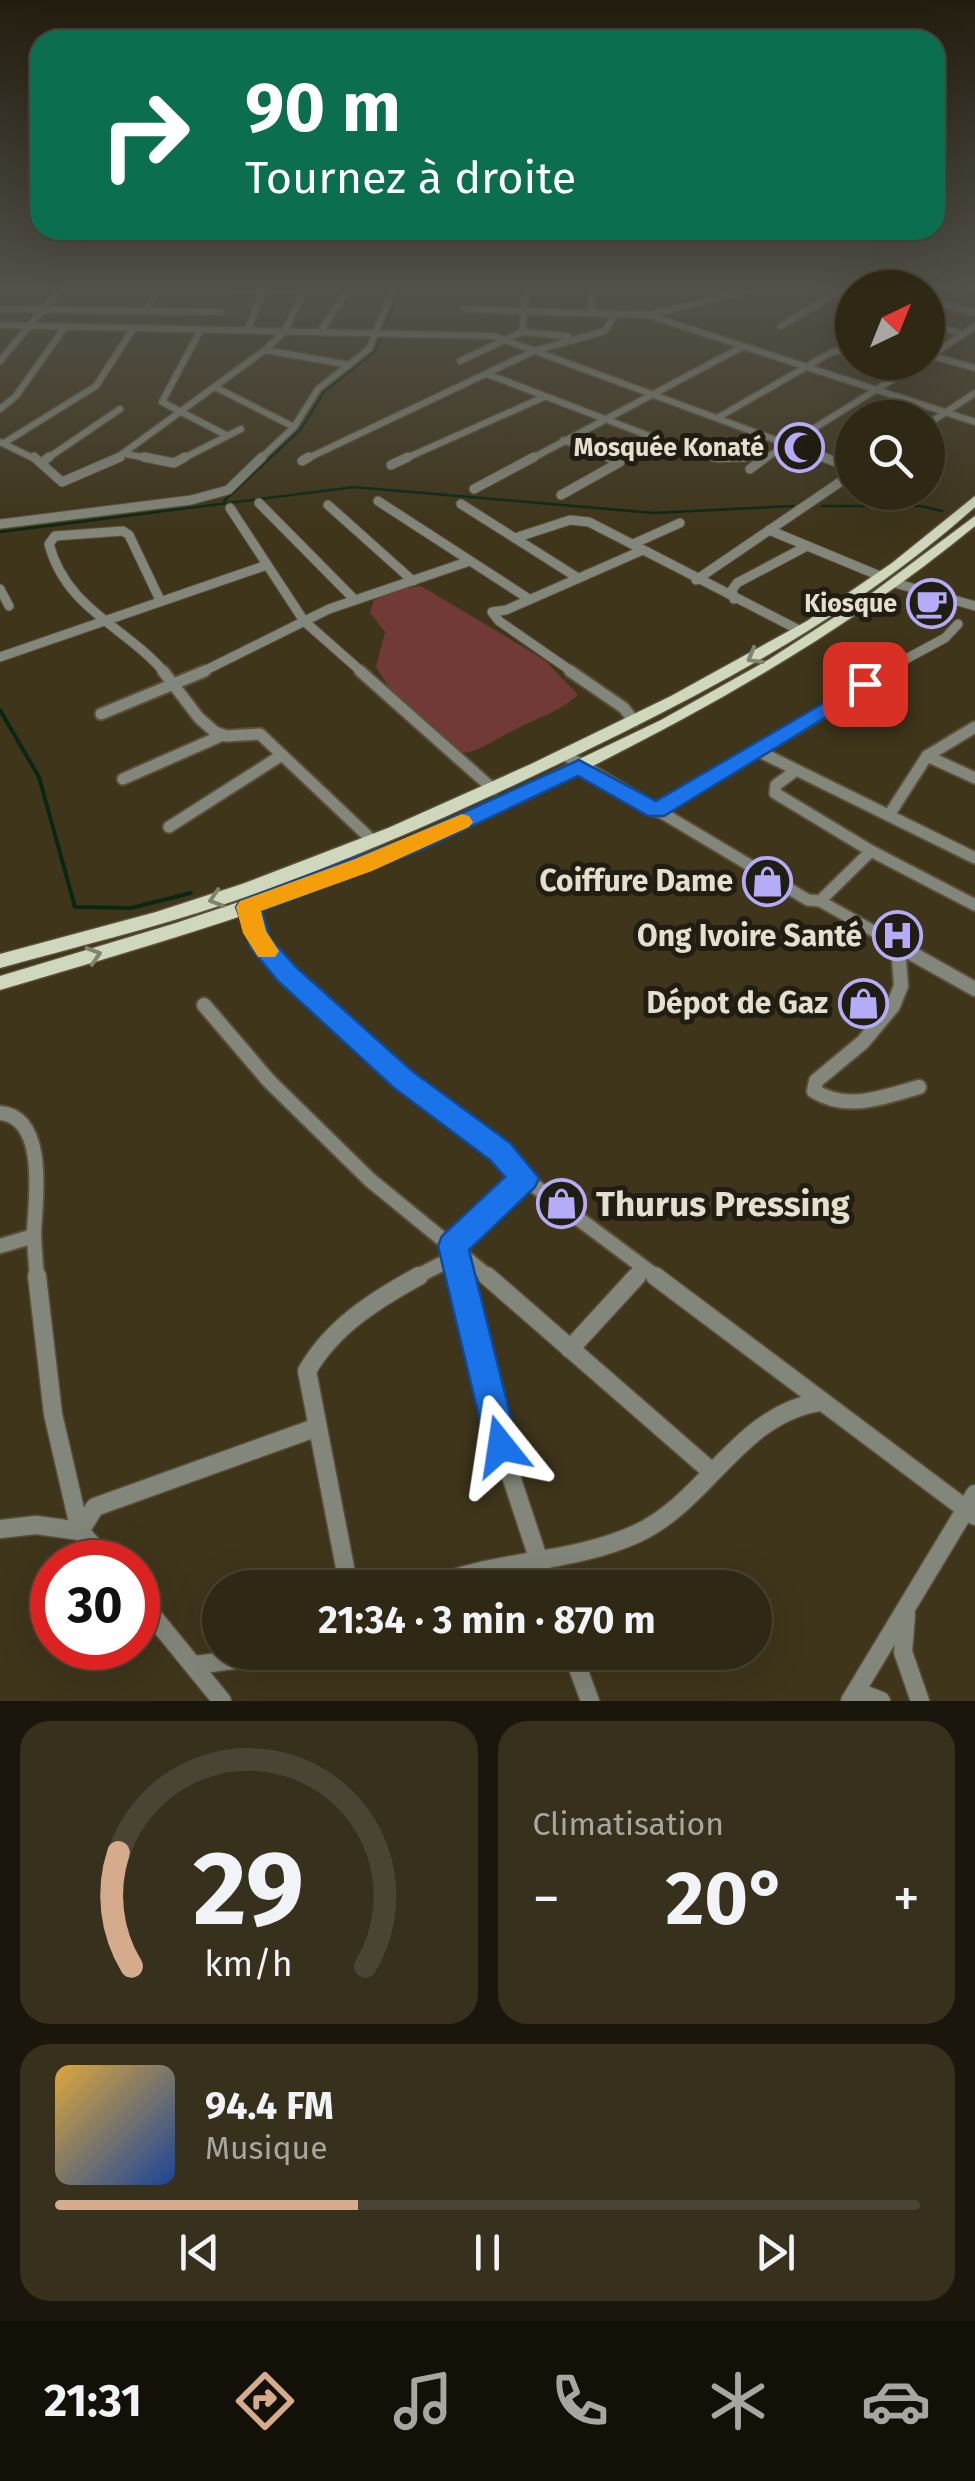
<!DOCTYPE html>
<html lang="fr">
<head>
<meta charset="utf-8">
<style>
  :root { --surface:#2f2814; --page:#37301d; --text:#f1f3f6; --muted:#a7a6a0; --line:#4a4434; --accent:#d6ab8b }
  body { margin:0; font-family:"Fira Sans",sans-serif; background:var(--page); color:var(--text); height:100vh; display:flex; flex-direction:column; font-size:38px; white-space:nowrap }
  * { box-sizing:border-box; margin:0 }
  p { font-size:32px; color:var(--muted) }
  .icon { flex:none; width:55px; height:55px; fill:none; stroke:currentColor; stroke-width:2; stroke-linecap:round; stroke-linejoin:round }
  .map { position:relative; height:1701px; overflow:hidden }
  .side { display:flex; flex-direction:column; gap:20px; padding:20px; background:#1a160b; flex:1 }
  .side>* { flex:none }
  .top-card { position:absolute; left:30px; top:30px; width:915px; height:210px; border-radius:30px; box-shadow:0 10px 40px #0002,0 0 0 2px var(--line); background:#0b6e4f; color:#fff; overflow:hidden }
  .needle { width:65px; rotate:43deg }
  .tools { position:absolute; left:835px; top:270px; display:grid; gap:20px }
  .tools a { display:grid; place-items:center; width:110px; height:110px; border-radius:50%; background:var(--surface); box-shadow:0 10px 40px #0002,0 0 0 2px var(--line); font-size:50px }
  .speed { position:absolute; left:30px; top:1540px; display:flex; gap:20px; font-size:50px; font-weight:700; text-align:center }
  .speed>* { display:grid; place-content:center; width:130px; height:130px; border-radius:50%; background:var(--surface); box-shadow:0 10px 40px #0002,0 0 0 2px var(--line); line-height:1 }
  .speed .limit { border:15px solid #d22; background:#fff; color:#111 }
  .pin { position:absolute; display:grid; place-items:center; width:85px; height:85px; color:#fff; margin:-42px; border-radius:20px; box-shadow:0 5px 15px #0006 }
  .me { position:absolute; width:110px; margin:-55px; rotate:345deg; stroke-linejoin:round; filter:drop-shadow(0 0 8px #0008) }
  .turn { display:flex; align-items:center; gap:35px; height:210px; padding:0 50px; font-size:45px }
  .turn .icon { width:130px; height:130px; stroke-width:2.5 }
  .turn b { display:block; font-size:70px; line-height:85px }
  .big { font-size:75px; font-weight:700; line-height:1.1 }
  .side .tile { flex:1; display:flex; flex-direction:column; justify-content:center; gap:15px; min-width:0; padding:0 35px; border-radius:30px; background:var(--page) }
  .side .dial { align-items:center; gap:0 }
  .dial svg { height:260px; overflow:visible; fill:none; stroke:var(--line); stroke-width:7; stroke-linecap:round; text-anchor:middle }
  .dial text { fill:var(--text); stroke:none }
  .song { display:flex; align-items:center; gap:30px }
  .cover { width:120px; height:120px; border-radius:15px; background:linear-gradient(135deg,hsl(40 70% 55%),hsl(220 70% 35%)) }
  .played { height:10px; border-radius:5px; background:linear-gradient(90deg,var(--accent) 35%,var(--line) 35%) }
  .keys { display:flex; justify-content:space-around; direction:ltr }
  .heat { display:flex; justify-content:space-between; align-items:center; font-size:55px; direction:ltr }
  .side .tiles { flex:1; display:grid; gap:20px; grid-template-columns:1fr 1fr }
  .tile:last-child { grid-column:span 2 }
  .trip { position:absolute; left:202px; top:1570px; width:570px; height:100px; border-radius:50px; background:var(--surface); box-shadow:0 10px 40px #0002,0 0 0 2px var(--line); font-weight:700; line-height:100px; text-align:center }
  .menu { display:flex; height:160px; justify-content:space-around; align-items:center; background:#131008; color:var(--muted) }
  .menu .icon { width:70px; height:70px }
  .menu .current { color:var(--accent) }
  .menu b { font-size:45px; color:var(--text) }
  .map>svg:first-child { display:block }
  .green { fill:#713a36 }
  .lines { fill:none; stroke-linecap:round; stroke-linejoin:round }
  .stream-far1 { stroke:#092814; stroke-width:2.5 }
  .stream { stroke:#092814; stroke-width:4 }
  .street-far4-casing { stroke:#5a5038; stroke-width:9 }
  .street-far3-casing { stroke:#5a5038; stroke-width:11 }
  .street-far2-casing { stroke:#5a5038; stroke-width:15 }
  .street-far1-casing { stroke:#5a5038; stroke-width:18 }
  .street-casing { stroke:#5a5038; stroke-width:21 }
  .primary-casing { stroke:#5a5038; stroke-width:3 }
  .street-far4 { stroke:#83867a; stroke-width:6 }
  .street-far3 { stroke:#83867a; stroke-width:9 }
  .street-far2 { stroke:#83867a; stroke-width:11 }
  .street-far1 { stroke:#83867a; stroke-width:14 }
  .street { stroke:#83867a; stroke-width:18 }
  .primary { fill:#cfd7bc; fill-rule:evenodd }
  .oneway { stroke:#818370 }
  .route { fill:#1a73e8; stroke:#114b97; stroke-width:2.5 }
  .slow { fill:#f59e0b }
  .labels { text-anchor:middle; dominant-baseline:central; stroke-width:10; stroke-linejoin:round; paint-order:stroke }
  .far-poi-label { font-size:25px; font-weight:bold; fill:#e5dfcf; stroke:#211d12; text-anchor:end }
  .poi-label { font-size:30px; font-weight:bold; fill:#e5dfcf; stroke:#211d12; text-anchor:end }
  .near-poi-label { font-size:35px; font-weight:bold; fill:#e5dfcf; stroke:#211d12; text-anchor:start }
</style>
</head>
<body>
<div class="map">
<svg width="975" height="1701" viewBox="0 0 975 1701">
  <rect width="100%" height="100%" fill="#3f351b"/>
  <path class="green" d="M 421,586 L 545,660 L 578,695 C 552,716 545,714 518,728 C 503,735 485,748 469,752 C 439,759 390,690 376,667 L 385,632 L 370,613 L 374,600 L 395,590 Z"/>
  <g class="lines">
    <g class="stream-far1">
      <path d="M 384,328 L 400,289"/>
      <path d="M 224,501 L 301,429 L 324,392 L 374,352 L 382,336"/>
      <path d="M 822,506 L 921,506 L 942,511"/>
      <path d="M 0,532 L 354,487 L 654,513 L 794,506"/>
    </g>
    <path class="stream" d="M 0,710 L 39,777 L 75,907 L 131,908 L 191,893"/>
    <defs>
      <g id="street-far4">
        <path d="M 215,289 L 303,291"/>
        <path d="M 590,289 L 592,312"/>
        <path d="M 928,299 L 975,313"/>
        <path d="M 0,309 L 221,312"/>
        <path d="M 463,309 L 648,315 L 975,422"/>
        <path d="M 147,311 L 158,289"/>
        <path d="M 648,315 L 756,289"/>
        <path d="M 928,324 L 963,334"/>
        <path d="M 0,325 L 494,336 L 830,460"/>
        <path d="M 781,326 L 843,289"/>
        <path d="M 200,331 L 162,402 L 226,435"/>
        <path d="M 247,331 L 264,289"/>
        <path d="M 320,332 L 349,289"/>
        <path d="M 522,332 L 568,336"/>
        <path d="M 265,350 L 349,365"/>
        <path d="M 932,356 L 975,368"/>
        <path d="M 928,358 L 975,326"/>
        <path d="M 0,361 L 60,289"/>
        <path d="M 460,361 L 522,332 L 526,289"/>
        <path d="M 487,374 L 681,448 L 719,459 L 768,456"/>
        <path d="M 215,387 L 294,427"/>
        <path d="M 0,409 L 16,396 L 65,327"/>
        <path d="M 719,417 L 832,352 L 852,349"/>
        <path d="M 928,424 L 975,393"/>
        <path d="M 563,440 L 615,460"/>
        <path d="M 0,442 L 37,460"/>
        <path d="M 4,443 L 96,386 L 133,329"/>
        <path d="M 126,454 L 158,460"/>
        <path d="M 45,460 L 120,409"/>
        <path d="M 114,460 L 265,350 L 285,331 L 304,289"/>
        <path d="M 180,460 L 241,429"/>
        <path d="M 259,460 L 294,427 L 318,389 L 369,349 L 393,289"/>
        <path d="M 304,460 L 534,351 L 605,331 L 616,313"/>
        <path d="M 402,460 L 544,397"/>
        <path d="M 529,460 L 742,347"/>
        <path d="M 763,460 L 921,362"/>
      </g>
      <g id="street-far3">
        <path d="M 34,457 L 62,482 L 120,457"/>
        <path d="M 144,457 L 174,463 L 185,457"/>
        <path d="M 608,457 L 620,462"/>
        <path d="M 714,457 L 744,457"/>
        <path d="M 823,457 L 852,468"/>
        <path d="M 302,461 L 309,457"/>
        <path d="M 41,463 L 49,457"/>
        <path d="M 391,465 L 408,457"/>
        <path d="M 750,469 L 766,457"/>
        <path d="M 474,489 L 534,457"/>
        <path d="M 561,495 L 620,462"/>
        <path d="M 378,501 L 529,599"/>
        <path d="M 259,503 L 354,599"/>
        <path d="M 461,504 L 578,578"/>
        <path d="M 328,505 L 413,581"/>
        <path d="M 230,508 L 304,621 L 363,673"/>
        <path d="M 0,524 L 191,500 L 228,490 L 262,457"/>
        <path d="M 769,530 L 880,576"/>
        <path d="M 515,538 L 570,520 L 589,522 L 799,630"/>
        <path d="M 633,544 L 680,523"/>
        <path d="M 696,580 L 852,474"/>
        <path d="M 895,583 L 975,606"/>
        <path d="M 0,589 L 9,606"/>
        <path d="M 734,599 L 732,590 L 737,583 L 807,546"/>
        <path d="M 160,600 L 129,535 L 123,531 L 55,536 L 49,544 C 66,609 125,626 165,673"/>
        <path d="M 0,657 L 267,565"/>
        <path d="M 200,673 L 329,609 L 467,562"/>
        <path d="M 574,673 L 499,621 L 492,612 L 506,610 L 643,550"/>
        <path d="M 880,673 L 945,638 L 958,624"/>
      </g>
      <g id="street-far2">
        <path d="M 163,671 L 199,718 L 215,732 L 226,736 L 260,734 L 373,841"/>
        <path d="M 360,671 L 493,789"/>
        <path d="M 570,671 L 624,708 L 634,721"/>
        <path d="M 101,714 L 205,671"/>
        <path d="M 758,751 L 975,858"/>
        <path d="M 565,755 L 808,900 L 820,901 L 891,941"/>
        <path d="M 927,756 L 975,778"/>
        <path d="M 795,771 L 776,785 L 775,793 L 871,851 L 975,905"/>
        <path d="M 123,779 L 223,735"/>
        <path d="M 656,811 L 849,697 L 883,671"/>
        <path d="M 889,815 L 927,756 L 975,727"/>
        <path d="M 169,827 L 282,755"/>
        <path d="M 820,901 L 871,851"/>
        <path d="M 248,907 L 261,941"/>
      </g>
      <g id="street-far1">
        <path d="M 259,939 L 272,957 L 402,1079 L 500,1152 L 524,1178 L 658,1278"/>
        <path d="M 886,939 L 975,989"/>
        <path d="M 898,945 L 901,986 L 893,1006 L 863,1042 L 816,1081 L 814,1091 C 848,1112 883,1097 919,1087"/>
        <path d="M 204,1005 L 269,1081 L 370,1180 L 490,1278"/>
        <path d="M 0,1113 C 47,1117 36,1198 34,1231 C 34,1246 36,1263 37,1278"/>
        <path d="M 0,1246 L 34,1236"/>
        <path d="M 414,1278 L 455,1257"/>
        <path d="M 461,1278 L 453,1246 L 524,1178"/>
        <path d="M 635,1278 L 644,1268"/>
      </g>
      <g id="street">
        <path d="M 37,1276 L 53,1414 L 80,1531 L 107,1562"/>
        <path d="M 460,1276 L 501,1446 L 548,1588"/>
        <path d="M 487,1276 L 712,1472"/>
        <path d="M 655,1276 L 975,1516"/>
        <path d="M 570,1349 L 637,1276"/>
        <path d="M 0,1529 L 36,1525 L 80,1531"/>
        <path d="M 80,1531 L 95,1507 L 315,1428"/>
        <path d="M 349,1588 L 307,1371 C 332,1327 375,1300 419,1276"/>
        <path d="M 428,1588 C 493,1559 571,1564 636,1534 C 707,1502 739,1414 820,1402"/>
        <path d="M 138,1598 L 222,1701"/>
        <path d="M 906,1615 L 903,1652 L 920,1701"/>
        <path d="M 572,1652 L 590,1701"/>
        <path d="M 195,1665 L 295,1652"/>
        <path d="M 858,1692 L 881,1701"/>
        <path d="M 850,1701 L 975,1494"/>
      </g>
      <g id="primary">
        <path d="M 975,496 L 975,507 C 869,602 747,671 620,734 C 492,797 361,858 225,904 C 151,929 75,947 0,968 L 0,954 L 156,912 L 242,884 L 388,828 L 531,764 L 671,696 L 807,621 L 892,563 Z"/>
        <path d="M 975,516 L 975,526 C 841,636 693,718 538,793 C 481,820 425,848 366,871 C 246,918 123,954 0,990 L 0,976 L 176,923 L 311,878 L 380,852 L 477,808 L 661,720 L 768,660 L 872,593 Z"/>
      </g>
    </defs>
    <use href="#street-far4" class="street-far4-casing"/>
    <use href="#street-far3" class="street-far3-casing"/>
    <use href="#street-far2" class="street-far2-casing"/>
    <use href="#street-far1" class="street-far1-casing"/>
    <use href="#street" class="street-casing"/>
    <use href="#primary" class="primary-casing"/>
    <use href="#street-far4" class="street-far4"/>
    <use href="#street-far3" class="street-far3"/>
    <use href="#street-far2" class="street-far2"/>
    <use href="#street-far1" class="street-far1"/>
    <use href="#street" class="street"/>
    <use href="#primary" class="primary"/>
  </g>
  <defs><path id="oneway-chevron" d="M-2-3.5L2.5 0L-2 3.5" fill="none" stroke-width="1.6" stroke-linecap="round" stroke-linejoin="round" transform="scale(2.5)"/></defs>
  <g class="oneway">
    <use href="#oneway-chevron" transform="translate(754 657) rotate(150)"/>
    <use href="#oneway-chevron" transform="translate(216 899) rotate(163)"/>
    <use href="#oneway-chevron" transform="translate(94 955) rotate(-17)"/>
  </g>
  <linearGradient id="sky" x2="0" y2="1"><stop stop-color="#231d0f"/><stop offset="0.55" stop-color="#52514a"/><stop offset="1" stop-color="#52514a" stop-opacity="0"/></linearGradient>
  <rect width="975" height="527" fill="url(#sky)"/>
  <path class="route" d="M 865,679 L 872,680 L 872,689 L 664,816 L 648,816 L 578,776 L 421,850 L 262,911 L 270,938 L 296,967 L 412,1071 L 510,1143 L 539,1178 L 535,1187 L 469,1250 L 518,1446 L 513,1458 L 501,1463 L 489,1458 L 438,1246 L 442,1236 L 505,1177 L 490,1160 L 393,1087 L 278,981 L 251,948 L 236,907 L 240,901 L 405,839 L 579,760 L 656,801 Z"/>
  <path class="slow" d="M 462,814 L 469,816 L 473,822 L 469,827 L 372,871 L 261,911 L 266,931 L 279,951 L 275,957 L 258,957 L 243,933 L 236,907 L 240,901 L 355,859 Z"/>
  <defs>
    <symbol id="mosque-ring" viewBox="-11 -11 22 22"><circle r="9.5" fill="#211d12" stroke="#b5acf8" stroke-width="1.5"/><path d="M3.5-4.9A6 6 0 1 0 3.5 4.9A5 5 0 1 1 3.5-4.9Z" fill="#b5acf8"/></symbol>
    <symbol id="cafe-ring" viewBox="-11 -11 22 22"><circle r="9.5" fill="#211d12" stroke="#b5acf8" stroke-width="1.5"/><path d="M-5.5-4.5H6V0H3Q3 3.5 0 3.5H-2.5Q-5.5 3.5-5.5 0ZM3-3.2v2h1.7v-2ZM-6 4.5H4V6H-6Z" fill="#b5acf8"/></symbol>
    <symbol id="shop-ring" viewBox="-11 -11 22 22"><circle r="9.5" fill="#211d12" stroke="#b5acf8" stroke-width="1.5"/><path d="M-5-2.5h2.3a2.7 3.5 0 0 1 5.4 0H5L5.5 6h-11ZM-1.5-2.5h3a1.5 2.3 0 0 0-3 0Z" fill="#b5acf8"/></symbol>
    <symbol id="hospital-ring" viewBox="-11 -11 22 22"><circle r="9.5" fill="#211d12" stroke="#b5acf8" stroke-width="1.5"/><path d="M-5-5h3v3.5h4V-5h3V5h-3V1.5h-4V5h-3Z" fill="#b5acf8"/></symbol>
  </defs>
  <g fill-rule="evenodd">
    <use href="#mosque-ring" x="772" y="420" width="55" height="55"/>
    <use href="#cafe-ring" x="904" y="576" width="55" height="55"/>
    <use href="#shop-ring" x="740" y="854" width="55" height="55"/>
    <use href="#hospital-ring" x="870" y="908" width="55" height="55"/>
    <use href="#shop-ring" x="836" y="976" width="55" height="55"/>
    <use href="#shop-ring" x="534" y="1176" width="55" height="55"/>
  </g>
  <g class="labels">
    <g class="far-poi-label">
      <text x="764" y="448">Mosquée Konaté</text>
      <text x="897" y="604">Kiosque</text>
    </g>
    <g class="poi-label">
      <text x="733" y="881">Coiffure Dame</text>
      <text x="862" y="936">Ong Ivoire Santé</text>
      <text x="828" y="1003">Dépot de Gaz</text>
    </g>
    <g class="near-poi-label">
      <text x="596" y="1204">Thurus Pressing</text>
    </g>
  </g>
</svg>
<div class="tools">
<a><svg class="needle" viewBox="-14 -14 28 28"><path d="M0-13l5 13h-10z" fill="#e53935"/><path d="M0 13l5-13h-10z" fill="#a7a6a0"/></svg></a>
<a><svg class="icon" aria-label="search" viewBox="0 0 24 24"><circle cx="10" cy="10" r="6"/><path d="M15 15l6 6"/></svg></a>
</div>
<div class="speed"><div class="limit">30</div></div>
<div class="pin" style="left:865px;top:684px;background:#d93025"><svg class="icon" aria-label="arrive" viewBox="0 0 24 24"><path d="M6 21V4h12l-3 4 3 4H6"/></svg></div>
<svg class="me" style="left:501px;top:1446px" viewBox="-20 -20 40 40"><path d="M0-17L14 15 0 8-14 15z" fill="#1a73e8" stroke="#fff" stroke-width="4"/></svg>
<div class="trip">21:34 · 3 min · 870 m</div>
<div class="top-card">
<div class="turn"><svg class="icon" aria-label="right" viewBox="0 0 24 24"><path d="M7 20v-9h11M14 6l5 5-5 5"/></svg><div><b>90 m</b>Tournez à droite</div></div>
</div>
</div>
<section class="side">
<div class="tiles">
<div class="tile dial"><svg viewBox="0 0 100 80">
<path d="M14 69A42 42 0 1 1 86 69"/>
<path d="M14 69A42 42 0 0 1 10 34" stroke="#d6ab8b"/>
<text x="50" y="56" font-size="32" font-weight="700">29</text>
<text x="50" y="72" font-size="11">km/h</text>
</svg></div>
<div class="tile"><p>Climatisation</p>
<div class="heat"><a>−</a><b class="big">20°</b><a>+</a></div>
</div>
<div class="tile">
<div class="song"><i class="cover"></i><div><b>94.4 FM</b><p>Musique</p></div></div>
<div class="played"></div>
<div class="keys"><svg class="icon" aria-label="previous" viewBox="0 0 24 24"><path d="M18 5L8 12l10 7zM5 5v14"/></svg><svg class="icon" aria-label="pause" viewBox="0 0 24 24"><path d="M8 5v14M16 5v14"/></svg><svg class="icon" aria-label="next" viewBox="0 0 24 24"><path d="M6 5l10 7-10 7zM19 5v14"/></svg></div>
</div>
</div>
</section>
<nav class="menu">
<b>21:31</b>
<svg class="icon current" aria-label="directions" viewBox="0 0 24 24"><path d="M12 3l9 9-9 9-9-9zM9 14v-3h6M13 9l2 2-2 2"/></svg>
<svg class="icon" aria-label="music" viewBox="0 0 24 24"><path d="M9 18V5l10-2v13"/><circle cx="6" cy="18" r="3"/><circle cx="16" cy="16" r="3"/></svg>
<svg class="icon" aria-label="phone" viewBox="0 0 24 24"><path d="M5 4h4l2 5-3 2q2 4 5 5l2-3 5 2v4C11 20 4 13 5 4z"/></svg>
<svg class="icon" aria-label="climate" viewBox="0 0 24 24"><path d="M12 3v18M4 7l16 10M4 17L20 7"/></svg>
<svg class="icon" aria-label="car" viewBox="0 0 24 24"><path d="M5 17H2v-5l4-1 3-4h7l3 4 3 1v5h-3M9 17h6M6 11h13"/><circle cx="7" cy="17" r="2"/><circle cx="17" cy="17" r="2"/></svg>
</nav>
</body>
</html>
